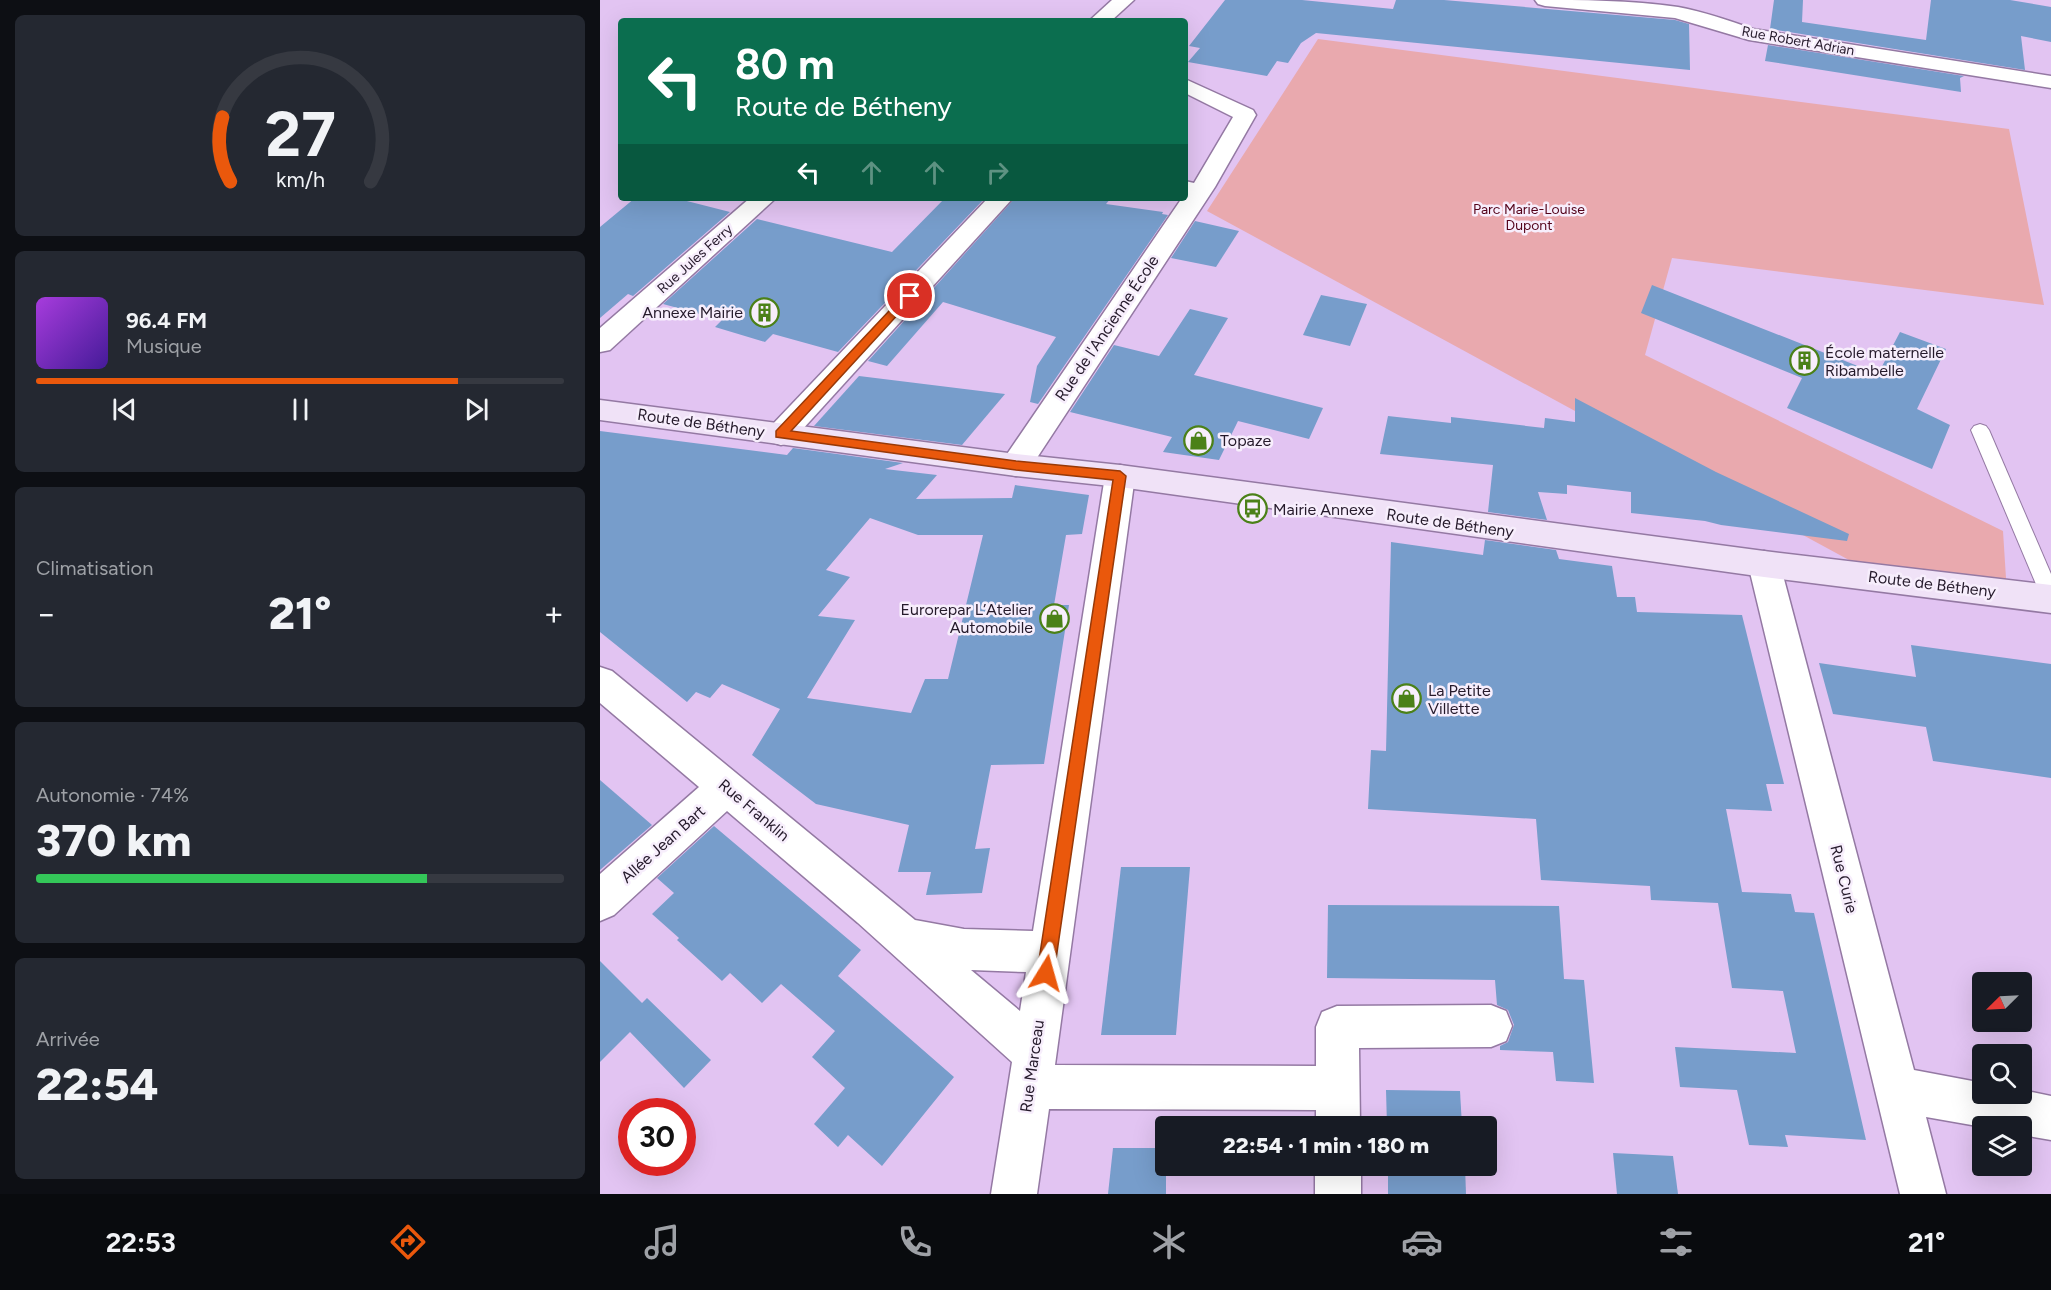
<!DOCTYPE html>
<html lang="fr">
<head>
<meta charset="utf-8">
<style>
  :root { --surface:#171b24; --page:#242831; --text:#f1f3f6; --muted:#9ea1a6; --line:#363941; --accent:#ea580c }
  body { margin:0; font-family:Figtree,sans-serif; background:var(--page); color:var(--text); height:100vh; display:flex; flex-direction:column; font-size:22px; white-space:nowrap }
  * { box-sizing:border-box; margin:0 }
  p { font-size:20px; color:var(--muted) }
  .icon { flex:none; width:33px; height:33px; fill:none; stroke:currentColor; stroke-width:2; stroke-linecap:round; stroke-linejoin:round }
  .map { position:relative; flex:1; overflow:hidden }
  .panel { display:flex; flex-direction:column; gap:15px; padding:15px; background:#0d0f14; width:600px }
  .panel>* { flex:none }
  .banner { position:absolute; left:18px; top:18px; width:570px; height:183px; border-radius:6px; box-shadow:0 6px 24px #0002; background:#0b6e4f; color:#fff; overflow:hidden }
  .needle { width:39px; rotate:246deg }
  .fabs { position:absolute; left:1372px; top:972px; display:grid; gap:12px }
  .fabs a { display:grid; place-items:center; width:60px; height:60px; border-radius:6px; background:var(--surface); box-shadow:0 6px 24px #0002; font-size:30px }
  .speed { position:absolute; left:18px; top:1098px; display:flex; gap:12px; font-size:30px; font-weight:700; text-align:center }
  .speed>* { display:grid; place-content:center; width:78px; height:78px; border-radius:50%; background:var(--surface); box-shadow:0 6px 24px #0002; line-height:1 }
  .speed .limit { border:9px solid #d22; background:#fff; color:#111 }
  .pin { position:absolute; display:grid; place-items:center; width:51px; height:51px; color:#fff; margin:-26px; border:3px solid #fff; border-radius:50%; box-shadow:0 2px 6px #0007 }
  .me { position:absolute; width:66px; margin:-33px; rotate:8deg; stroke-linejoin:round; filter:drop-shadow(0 0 4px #0008) }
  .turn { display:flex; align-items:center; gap:21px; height:126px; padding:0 18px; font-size:27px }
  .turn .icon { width:78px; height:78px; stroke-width:2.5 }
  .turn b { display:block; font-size:42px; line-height:51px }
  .lanes { display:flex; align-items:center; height:57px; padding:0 18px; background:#0003; justify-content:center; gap:30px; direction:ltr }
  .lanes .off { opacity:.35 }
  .big { font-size:45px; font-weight:800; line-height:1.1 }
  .panel .card { flex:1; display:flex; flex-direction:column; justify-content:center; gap:9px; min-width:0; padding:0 21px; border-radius:9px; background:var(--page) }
  .panel .dial { align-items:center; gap:0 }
  .dial svg { height:156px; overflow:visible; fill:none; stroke:var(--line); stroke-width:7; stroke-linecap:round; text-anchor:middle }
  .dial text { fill:var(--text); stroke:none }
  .song { display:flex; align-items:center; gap:18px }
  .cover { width:72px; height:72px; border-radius:9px; background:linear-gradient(135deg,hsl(280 70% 55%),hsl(260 70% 35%)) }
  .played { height:6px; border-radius:3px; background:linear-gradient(90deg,var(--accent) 80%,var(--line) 80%) }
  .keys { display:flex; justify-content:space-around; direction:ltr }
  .heat { display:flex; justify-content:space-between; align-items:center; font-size:33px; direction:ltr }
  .charge { height:9px; border-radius:4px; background:linear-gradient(90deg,#34c759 74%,var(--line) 0) }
  .trip { position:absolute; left:555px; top:1116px; width:342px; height:60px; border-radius:6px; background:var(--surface); box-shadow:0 6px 24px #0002; font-weight:800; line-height:60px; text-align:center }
  .menu { display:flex; height:96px; justify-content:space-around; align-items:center; background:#090b0e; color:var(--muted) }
  .menu .icon { width:42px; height:42px }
  .menu .current { color:var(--accent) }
  .menu b { font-size:27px; color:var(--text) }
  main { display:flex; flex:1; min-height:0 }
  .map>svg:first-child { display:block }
  .green { fill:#e9a9ae }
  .building { fill:#779dcb; fill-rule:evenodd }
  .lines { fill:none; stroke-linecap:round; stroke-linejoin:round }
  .lane-casing { stroke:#9479a3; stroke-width:2 }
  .street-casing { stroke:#9479a3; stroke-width:3 }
  .secondary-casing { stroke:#9479a3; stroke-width:3 }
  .lane { fill:#fff; fill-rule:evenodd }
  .street { fill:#fff; fill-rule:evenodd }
  .secondary { fill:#f0e2f7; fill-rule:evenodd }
  .route { fill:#ea580c; stroke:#983908; stroke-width:1.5 }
  .labels { text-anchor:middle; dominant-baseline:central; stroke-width:5; stroke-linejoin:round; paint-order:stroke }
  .far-street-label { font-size:14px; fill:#251a2b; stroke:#f7eefc }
  .far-park-label { font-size:14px; fill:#530219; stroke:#f7eefc }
  .poi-label { font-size:16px; fill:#251a2b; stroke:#f7eefc; text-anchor:start }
  .street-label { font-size:16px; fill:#251a2b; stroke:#f7eefc }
</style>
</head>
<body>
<main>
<section class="panel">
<div class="card dial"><svg viewBox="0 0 100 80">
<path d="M14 69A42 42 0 1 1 86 69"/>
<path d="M14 69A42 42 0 0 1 10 36" stroke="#ea580c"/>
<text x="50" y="56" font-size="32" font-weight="700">27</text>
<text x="50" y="72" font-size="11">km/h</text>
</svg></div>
<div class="card">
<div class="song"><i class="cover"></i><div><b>96.4 FM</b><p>Musique</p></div></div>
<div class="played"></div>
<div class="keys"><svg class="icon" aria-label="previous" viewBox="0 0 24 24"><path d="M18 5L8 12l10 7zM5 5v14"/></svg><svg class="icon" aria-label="pause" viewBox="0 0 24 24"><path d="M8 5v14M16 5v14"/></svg><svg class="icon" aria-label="next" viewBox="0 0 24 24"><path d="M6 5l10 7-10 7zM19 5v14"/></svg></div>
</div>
<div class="card"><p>Climatisation</p>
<div class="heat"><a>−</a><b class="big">21°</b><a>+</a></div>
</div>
<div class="card"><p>Autonomie · 74%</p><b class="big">370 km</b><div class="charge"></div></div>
<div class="card"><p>Arrivée</p><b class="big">22:54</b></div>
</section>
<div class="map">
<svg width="1451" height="1194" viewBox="0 0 1451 1194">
  <rect width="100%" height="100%" fill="#e2c4f2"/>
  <path class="green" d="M 718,39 L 1409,129 L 1444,305 L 1072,258 L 1045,355 L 1403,531 L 1407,594 L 1284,579 L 607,211 Z"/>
  <g class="building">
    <path d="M 625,0 L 702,0 L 793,9 L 796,0 L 844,0 L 1075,20 L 1089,24 L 1090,70 L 716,33 L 701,43 L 688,63 L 677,61 L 667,76 L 588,62 L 600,48 L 589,46 Z"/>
    <path d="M 1174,0 L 1203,0 L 1202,22 L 1326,40 L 1331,0 L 1410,0 L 1451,7 L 1451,42 L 1421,36 L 1425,70 L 1170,29 Z"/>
    <path d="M 1168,45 L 1364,76 L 1360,78 L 1361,92 L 1165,61 Z"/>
    <path d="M 35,198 L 75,198 L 130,212 L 33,296 L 28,294 L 0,318 L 0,227 Z"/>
    <path d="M 345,198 L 385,198 L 238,352 L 173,334 L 165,342 L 115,327 L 122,320 L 63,304 L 157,219 L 292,252 Z"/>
    <path d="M 415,198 L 511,198 L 506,204 L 563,212 L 562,214 L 568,215 L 438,404 L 430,402 L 437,366 L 456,337 L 353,305 L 343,302 L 287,366 L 268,361 Z"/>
    <path d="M 595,221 L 639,231 L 616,267 L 571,258 Z"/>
    <path d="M 1052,285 L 1278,374 L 1300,332 L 1346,349 L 1317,409 L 1350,425 L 1332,469 L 1187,408 L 1202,378 L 1041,313 Z"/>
    <path d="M 721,295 L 767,304 L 750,346 L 703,335 Z"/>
    <path d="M 590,309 L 628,318 L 594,375 L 723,408 L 709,439 L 638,421 L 619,460 L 563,452 L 572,437 L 470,412 L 514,345 L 559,356 Z"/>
    <path d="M 259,376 L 405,394 L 362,445 L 214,426 Z"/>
    <path d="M 975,398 L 1116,472 L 1249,534 L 1247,541 L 1121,525 L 1105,521 L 1031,513 L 1031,492 L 967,485 L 967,494 L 938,492 L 947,520 L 888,512 L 893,465 L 780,454 L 788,416 L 851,423 L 851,417 L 944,428 L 945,418 L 975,422 Z"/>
    <path d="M 0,431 L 187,455 L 193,448 L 303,463 L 285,469 L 337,475 L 316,499 L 412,498 L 415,485 L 489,495 L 482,534 L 466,535 L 454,605 L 469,605 L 444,764 L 391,765 L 375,849 L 390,848 L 382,893 L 326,895 L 331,872 L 298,872 L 309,825 L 216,804 L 152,755 L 180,709 L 122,684 L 110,698 L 96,692 L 87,702 L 0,632 ZM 270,518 L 318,535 L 383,535 L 348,679 L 325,679 L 311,713 L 207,698 L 255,620 L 218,616 L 250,577 L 226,570 Z"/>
    <path d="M 885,540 L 956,550 L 959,559 L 1012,566 L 1017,597 L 1035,597 L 1037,612 L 1142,615 L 1184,784 L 1166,784 L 1172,811 L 1126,809 L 1142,892 L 1191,894 L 1195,912 L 1214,913 L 1266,1140 L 1185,1135 L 1188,1147 L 1149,1145 L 1137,1090 L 1080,1087 L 1075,1047 L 1196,1053 L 1183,991 L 1132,988 L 1118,903 L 1051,900 L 1050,886 L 941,880 L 936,819 L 768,809 L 771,750 L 786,751 L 791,542 L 883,555 Z"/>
    <path d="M 1311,645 L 1451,664 L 1451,778 L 1333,761 L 1326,727 L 1233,714 L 1219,663 L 1316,677 Z"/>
    <path d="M 0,780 L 52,825 L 0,870 Z"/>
    <path d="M 114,826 L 261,950 L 238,976 L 354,1077 L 282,1166 L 248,1135 L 238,1147 L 214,1124 L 245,1088 L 212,1057 L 235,1031 L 181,984 L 162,1003 L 130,973 L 122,981 L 77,940 L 79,938 L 52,914 L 74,893 L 57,878 Z"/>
    <path d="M 521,867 L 590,867 L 576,1035 L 501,1035 Z"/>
    <path d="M 728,905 L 959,906 L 964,979 L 984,980 L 994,1083 L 956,1081 L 953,1052 L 900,1050 L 900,1046 L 908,1042 L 914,1025 L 908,1010 L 897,1005 L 895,980 L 727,978 Z"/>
    <path d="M 0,961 L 42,1003 L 47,998 L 111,1060 L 84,1088 L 30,1032 L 0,1062 Z"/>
    <path d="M 786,1090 L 860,1091 L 862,1126 L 787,1126 Z"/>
    <path d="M 513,1148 L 566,1148 L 566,1194 L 508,1194 Z"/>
    <path d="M 1013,1153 L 1073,1156 L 1078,1194 L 1017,1194 Z"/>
    <path d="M 788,1166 L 865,1166 L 866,1194 L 788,1194 Z"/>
  </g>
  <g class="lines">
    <defs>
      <path id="lane" d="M 1380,424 L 1386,426 L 1389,430 L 1451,574 L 1451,604 L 1444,602 L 1441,596 L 1371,430 L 1374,426 Z"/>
      <g id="street">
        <path d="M 512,0 L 534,0 L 511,21 L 489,21 Z"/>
        <path d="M 935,0 C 982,0 1031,0 1078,7 C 1104,12 1128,20 1153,29 L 1451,76 L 1451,88 L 1149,40 L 1075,18 L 945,6 L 938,4 Z"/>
        <path d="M 585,79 L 653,110 L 656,115 L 615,187 L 427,473 L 416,476 L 405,473 L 401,465 L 405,457 L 582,198 L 585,198 L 585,181 L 594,183 L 633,117 L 585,93 Z"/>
        <path d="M 150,198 L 176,198 L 10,350 L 0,352 L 0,328 Z"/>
        <path d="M 388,198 L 413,198 L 191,442 L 181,445 L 171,442 L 166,434 L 171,426 Z"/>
        <path d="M 520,465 L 531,468 L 535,476 L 455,1065 L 716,1066 L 716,1027 L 722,1012 L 737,1006 L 891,1005 L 906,1011 L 912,1026 L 906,1041 L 891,1047 L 759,1048 L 760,1126 L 716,1126 L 716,1110 L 449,1109 L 437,1194 L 391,1194 L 412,1062 L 258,923 L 127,811 L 14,915 L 0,921 L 0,874 L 99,787 L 0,703 L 0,667 L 12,671 L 315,920 L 364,929 L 433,931 L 505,476 L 509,468 ZM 371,970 L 426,972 L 420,1011 Z"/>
        <path d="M 1164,551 L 1175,555 L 1180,564 L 1314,1070 L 1383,1083 L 1383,1094 L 1422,1094 L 1422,1090 L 1451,1096 L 1451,1140 L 1422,1135 L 1422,1126 L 1383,1127 L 1326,1117 L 1346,1194 L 1300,1194 L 1148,564 L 1153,555 Z"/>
        <rect x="715" y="1166" width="46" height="28"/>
      </g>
      <path id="secondary" d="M 0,400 L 416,454 L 520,465 L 1164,551 L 1451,585 L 1451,613 L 1164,577 L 520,487 L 416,476 L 0,420 Z"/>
    </defs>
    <use href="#lane" class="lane-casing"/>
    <use href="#street" class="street-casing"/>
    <use href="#secondary" class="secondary-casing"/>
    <use href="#lane" class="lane"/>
    <use href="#street" class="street"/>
    <use href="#secondary" class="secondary"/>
  </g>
  <path class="route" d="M 310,292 L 315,296 L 313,298 L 191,431 L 416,461 L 520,471 L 526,476 L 454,973 L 452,979 L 446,981 L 440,979 L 437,973 L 513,480 L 416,470 L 176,437 L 176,431 L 306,293 Z"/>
  <defs>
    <symbol id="building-ring" viewBox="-11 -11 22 22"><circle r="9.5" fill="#f7eefc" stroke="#4b8118" stroke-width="1.5"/><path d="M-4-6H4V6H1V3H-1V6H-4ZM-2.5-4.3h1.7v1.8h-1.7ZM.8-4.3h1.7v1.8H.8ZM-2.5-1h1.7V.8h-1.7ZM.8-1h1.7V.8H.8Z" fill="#4b8118"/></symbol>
    <symbol id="shop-ring" viewBox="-11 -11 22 22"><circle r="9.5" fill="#f7eefc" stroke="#4b8118" stroke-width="1.5"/><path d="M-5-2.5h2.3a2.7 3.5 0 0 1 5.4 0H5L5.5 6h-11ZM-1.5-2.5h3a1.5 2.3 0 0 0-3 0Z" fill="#4b8118"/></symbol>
    <symbol id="bus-ring" viewBox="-11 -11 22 22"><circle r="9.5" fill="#f7eefc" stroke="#4b8118" stroke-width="1.5"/><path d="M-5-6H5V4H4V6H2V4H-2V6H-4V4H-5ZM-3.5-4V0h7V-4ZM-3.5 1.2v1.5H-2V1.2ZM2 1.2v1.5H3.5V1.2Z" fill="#4b8118"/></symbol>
  </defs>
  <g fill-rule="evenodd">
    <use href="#building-ring" x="148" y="296" width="33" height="33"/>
    <use href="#building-ring" x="1188" y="344" width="33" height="33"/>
    <use href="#shop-ring" x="582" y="424" width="33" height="33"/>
    <use href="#bus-ring" x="636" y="492" width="33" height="33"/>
    <use href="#shop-ring" x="438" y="602" width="33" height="33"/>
    <use href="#shop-ring" x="790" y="682" width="33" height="33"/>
  </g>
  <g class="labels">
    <g class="far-street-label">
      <text transform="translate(1198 41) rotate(10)">Rue Robert Adrian</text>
      <text transform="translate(95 259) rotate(-42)">Rue Jules Ferry</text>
    </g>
    <g class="far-park-label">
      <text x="929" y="209">Parc Marie-Louise<tspan x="929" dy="16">Dupont</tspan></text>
    </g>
    <g class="poi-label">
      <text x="143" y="312" text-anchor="end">Annexe Mairie</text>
      <text x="1225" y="352">École maternelle<tspan x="1225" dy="18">Ribambelle</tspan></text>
      <text x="620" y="440">Topaze</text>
      <text x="673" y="509">Mairie Annexe</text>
      <text x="433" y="609" text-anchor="end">Eurorepar L’Atelier<tspan x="433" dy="18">Automobile</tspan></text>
      <text x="828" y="690">La Petite<tspan x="828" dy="18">Villette</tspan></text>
    </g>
    <g class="street-label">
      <text transform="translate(507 328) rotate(-56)">Rue de l'Ancienne École</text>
      <text transform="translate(101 423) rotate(8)">Route de Bétheny</text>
      <text transform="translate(850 523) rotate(8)">Route de Bétheny</text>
      <text transform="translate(1332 584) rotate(7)">Route de Bétheny</text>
      <text transform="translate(154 810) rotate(40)">Rue Franklin</text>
      <text transform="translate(63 844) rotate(-42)">Allée Jean Bart</text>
      <text transform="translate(1244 879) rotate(76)">Rue Curie</text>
      <text transform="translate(432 1066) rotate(-82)">Rue Marceau</text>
    </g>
  </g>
</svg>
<div class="fabs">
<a><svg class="needle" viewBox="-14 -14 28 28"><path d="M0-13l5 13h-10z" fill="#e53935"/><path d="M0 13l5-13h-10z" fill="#9ea1a6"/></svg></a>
<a><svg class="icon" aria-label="search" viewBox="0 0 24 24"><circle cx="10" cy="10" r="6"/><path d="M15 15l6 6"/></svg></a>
<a><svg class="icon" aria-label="layers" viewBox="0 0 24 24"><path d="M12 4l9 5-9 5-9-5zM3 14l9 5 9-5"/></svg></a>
</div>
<div class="speed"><div class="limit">30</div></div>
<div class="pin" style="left:310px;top:296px;background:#d93025"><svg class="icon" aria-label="arrive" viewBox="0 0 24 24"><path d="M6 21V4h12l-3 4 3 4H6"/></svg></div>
<svg class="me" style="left:446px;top:973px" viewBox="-20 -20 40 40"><path d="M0-17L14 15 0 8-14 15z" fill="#ea580c" stroke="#fff" stroke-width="4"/></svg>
<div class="trip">22:54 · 1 min · 180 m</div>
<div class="banner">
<div class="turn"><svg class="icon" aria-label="left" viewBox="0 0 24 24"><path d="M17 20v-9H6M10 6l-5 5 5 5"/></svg><div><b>80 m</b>Route de Bétheny</div></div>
<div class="lanes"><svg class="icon" aria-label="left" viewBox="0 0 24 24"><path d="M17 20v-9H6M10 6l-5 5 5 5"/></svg><svg class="icon off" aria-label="ahead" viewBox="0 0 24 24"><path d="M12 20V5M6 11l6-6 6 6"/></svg><svg class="icon off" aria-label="ahead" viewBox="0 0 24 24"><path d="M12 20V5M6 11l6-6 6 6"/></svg><svg class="icon off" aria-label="right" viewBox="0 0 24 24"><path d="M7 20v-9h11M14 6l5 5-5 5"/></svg></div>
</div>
</div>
</main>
<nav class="menu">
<b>22:53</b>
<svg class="icon current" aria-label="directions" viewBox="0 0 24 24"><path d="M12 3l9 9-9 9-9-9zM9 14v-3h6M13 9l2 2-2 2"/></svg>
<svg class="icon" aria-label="music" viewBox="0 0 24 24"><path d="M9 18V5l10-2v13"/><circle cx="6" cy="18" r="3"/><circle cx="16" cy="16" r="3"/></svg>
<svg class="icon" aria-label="phone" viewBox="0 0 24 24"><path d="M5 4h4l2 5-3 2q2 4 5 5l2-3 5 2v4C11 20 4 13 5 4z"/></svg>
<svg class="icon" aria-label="climate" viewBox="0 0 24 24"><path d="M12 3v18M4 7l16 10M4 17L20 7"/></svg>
<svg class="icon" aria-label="car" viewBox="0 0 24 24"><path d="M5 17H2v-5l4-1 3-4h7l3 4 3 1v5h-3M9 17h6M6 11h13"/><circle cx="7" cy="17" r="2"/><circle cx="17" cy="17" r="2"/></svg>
<svg class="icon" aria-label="filters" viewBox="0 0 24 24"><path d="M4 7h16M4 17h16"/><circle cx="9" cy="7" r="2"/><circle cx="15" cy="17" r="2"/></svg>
<b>21°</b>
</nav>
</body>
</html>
